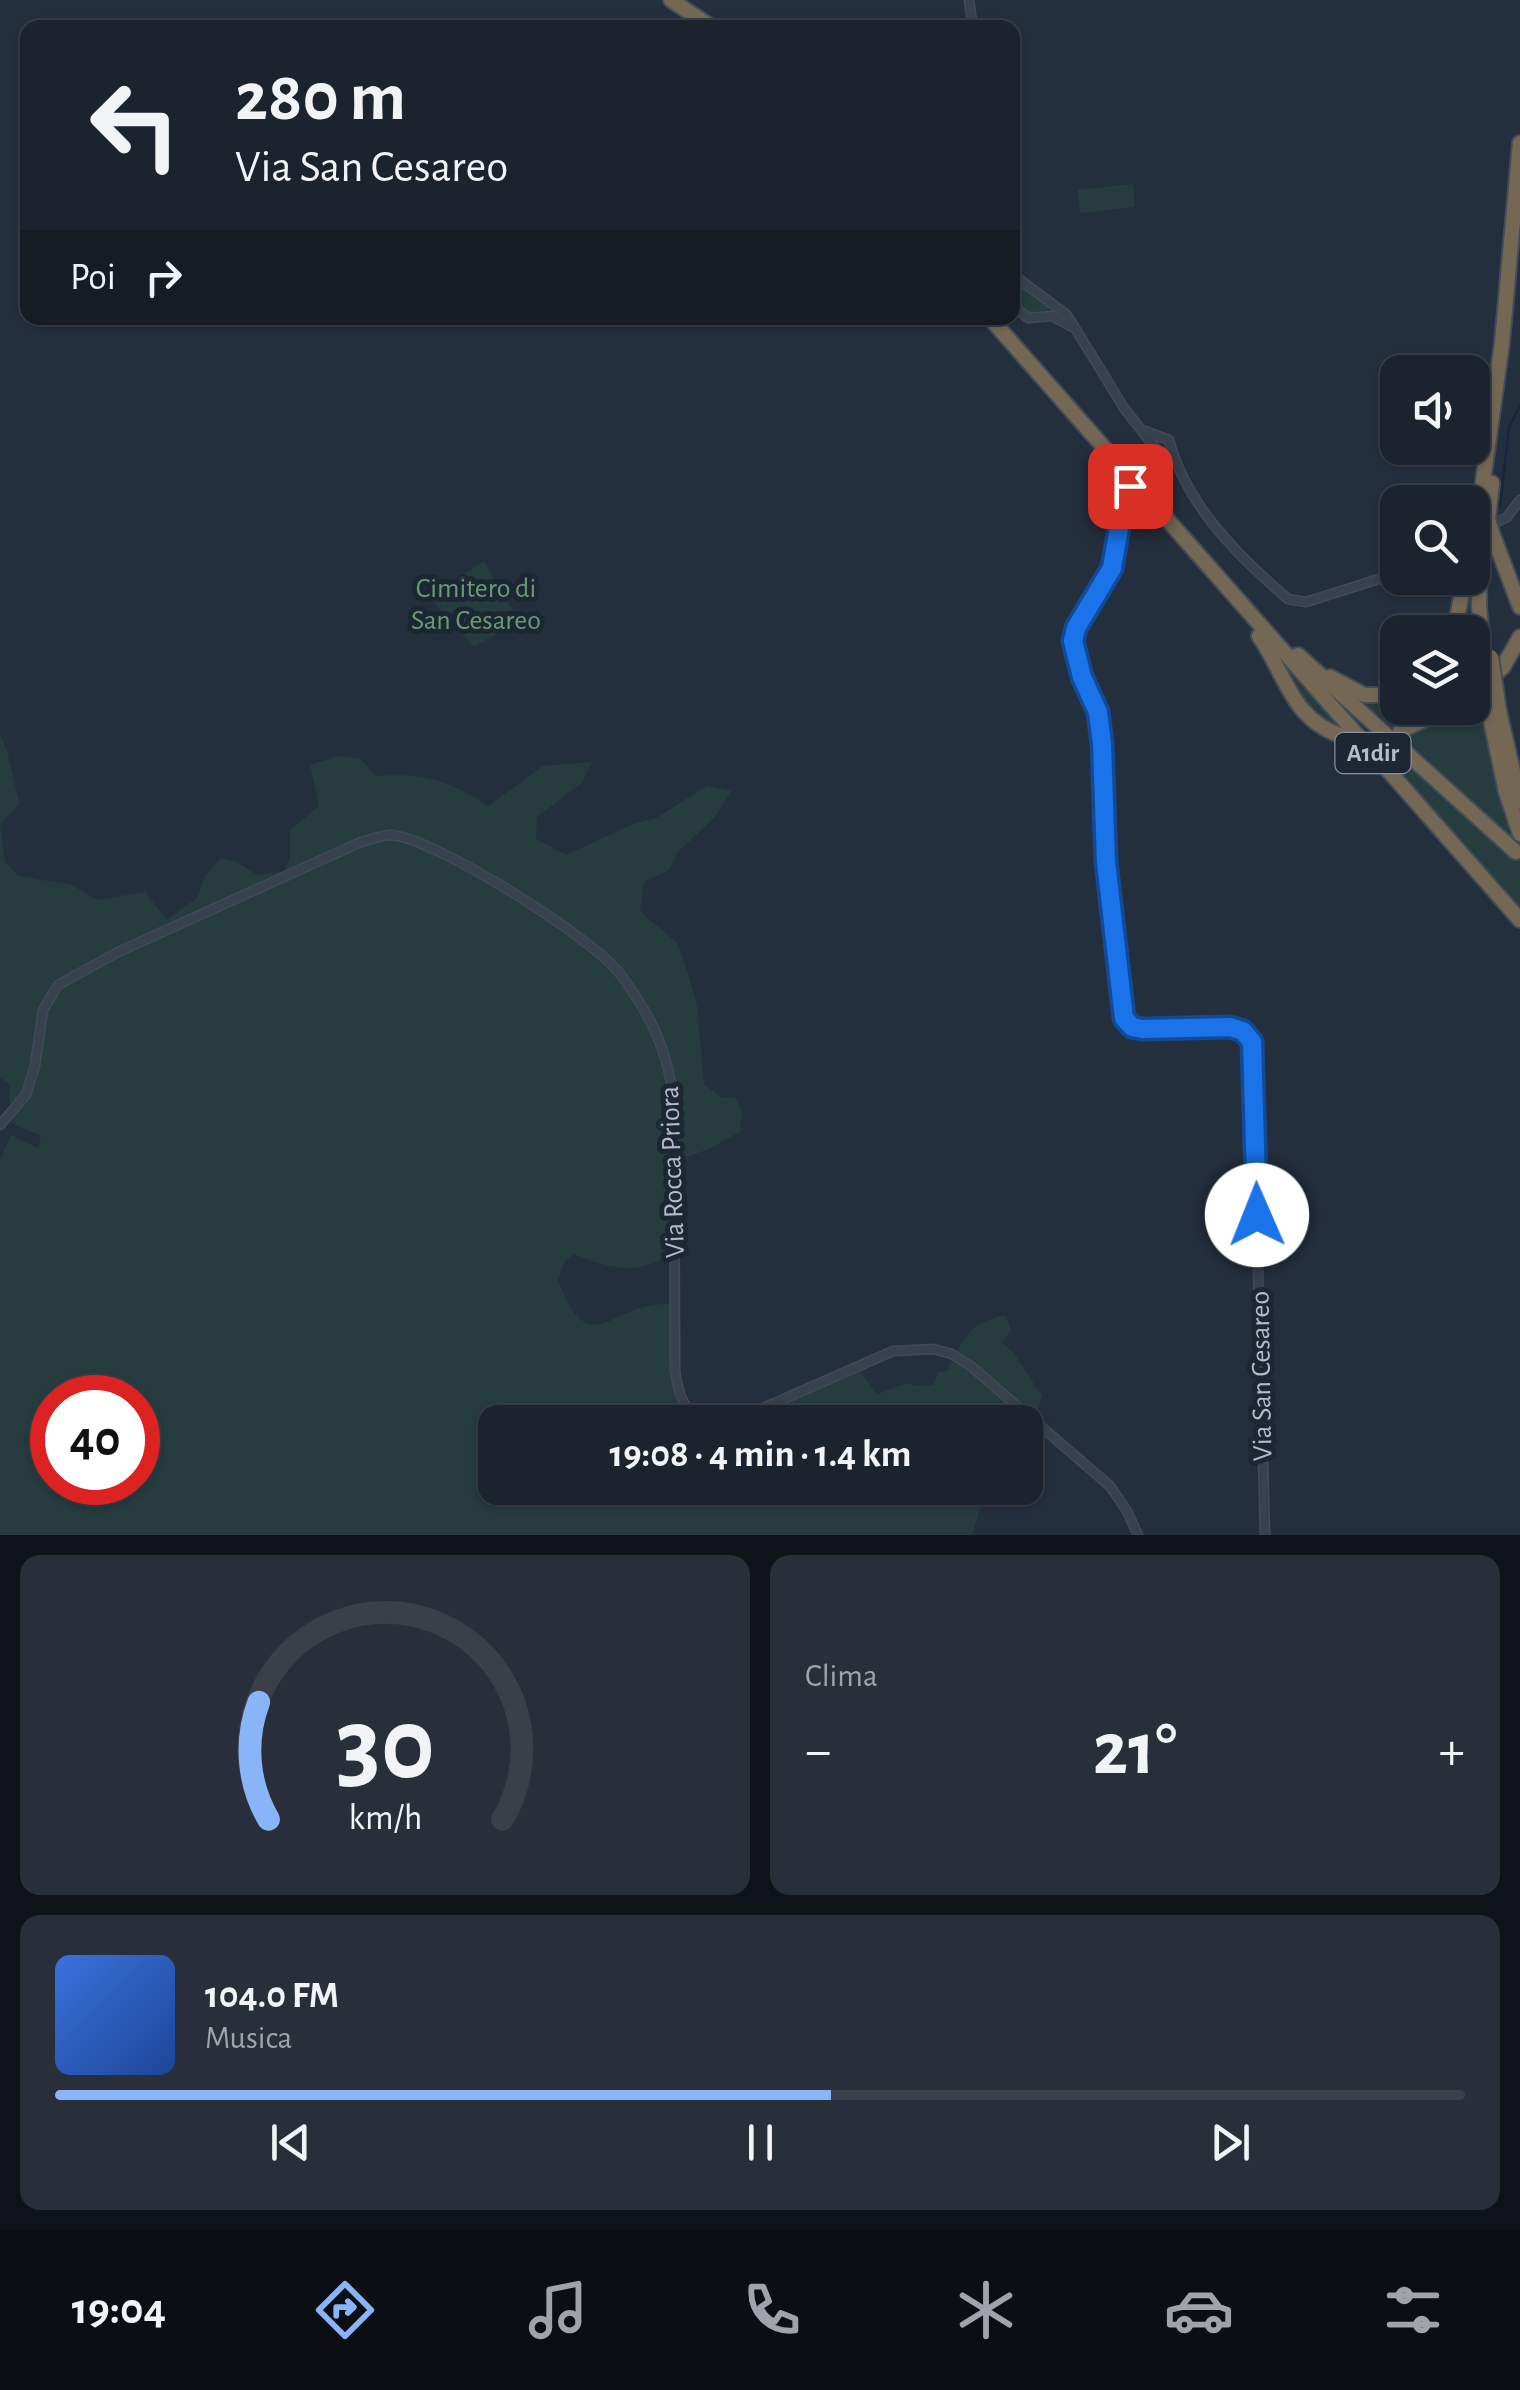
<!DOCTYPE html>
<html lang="it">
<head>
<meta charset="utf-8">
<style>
  :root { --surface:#1b232e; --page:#282f3a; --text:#f1f3f6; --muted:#a0a4aa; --line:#39404a; --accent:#8ab4f8 }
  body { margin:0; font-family:"Alegreya Sans",sans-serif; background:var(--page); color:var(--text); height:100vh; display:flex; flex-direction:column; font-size:38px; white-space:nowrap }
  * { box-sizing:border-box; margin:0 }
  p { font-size:32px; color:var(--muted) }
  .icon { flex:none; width:55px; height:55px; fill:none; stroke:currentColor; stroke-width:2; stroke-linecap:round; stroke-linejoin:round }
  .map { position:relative; height:1535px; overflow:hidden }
  .sheet { display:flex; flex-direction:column; gap:20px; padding:20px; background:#0f1319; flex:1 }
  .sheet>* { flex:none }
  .top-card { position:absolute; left:20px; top:20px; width:1000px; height:305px; border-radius:20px; box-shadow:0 2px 8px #0004,0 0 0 2px var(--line); background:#1b232e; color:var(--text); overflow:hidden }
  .controls { position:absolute; left:1380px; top:355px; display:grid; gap:20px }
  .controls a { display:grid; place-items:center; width:110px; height:110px; border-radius:20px; background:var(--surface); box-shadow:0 2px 8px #0004,0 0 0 2px var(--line); font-size:50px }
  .speed { position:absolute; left:30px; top:1375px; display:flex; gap:20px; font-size:50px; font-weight:700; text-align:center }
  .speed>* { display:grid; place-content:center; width:130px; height:130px; border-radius:50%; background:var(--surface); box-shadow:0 2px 8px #0004,0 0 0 2px var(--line); line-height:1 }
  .speed .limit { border:15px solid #d22; background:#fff; color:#111 }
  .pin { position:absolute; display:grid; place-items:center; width:85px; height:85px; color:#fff; margin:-42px; border-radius:20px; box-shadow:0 5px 15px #0006 }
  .me { position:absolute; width:110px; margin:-55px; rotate:359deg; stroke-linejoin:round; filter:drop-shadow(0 0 8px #0008) }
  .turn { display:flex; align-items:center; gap:35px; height:210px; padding:0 50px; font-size:45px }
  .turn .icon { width:130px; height:130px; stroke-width:2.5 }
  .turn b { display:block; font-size:70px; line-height:85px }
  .then { display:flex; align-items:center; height:95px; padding:0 50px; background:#0003; gap:20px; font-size:38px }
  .big { font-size:75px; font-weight:700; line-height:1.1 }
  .sheet .card { flex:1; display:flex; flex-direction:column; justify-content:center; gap:15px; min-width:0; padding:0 35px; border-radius:20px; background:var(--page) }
  .sheet .dial { align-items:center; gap:0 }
  .dial svg { height:260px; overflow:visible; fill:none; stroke:var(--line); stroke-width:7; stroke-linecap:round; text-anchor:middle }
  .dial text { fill:var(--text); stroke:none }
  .song { display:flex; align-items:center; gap:30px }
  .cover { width:120px; height:120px; border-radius:15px; background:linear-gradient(135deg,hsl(220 70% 55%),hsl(220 70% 35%)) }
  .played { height:10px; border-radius:5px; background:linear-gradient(90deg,var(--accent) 55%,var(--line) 55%) }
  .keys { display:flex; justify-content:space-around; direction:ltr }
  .heat { display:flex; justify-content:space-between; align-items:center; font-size:55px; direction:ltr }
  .sheet .tiles { flex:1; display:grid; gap:20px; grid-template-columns:1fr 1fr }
  .card:last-child { grid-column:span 2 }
  .trip { position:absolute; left:478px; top:1405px; width:565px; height:100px; border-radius:20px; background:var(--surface); box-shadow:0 2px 8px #0004,0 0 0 2px var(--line); font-weight:700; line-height:100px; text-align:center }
  .tab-bar { display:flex; height:160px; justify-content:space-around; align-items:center; background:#0b0e12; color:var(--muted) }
  .tab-bar .icon { width:70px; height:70px }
  .tab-bar .current { color:var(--accent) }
  .tab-bar b { font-size:45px; color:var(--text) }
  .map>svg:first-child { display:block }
  .green { fill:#263c3f; fill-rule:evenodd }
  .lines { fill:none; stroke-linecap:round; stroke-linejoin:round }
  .stream { stroke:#17263c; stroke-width:2.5 }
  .tertiary-casing { stroke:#414a57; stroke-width:11 }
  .motorway-casing { stroke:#434c59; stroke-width:18 }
  .tertiary { stroke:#38414e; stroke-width:8 }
  .motorway { stroke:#746855; stroke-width:14 }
  .motorway-bridge-casing { stroke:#434c59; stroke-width:18; stroke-linecap:butt }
  .motorway-bridge { stroke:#746855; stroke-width:14 }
  .route-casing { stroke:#114b97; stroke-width:25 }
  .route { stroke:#1a73e8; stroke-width:18 }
  .labels { text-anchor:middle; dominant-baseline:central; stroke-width:10; stroke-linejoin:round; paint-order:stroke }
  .shield { fill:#1d2633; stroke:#878f9c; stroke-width:2.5 }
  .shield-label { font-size:25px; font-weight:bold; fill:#b4bcc9 }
  .park-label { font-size:28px; fill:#6b9a76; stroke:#1d2633 }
  .street-label { font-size:28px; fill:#b4bcc9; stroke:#1d2633 }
</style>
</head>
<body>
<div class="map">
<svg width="1520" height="1535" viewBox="0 0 1520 1535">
  <rect width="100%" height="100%" fill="#242f3e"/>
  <g class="green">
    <path d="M 1133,184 L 1135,207 L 1080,213 L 1078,190 Z"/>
    <path d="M 1012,279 L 1048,303 L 1049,312 L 1029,317 L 1013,302 Z"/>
    <path d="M 1475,560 L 1473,612 L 1480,685 L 1473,689 L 1472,632 L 1461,632 Z"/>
    <path d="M 484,561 L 519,621 L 474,647 L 430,598 Z"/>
    <path d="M 1270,642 L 1351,734 L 1305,711 Z"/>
    <path d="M 1340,687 L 1397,699 L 1398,708 L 1443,708 L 1385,729 Z"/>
    <path d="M 1480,694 L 1489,743 L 1519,846 L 1396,739 C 1421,732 1450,708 1472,708 L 1473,700 Z"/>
    <path d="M 0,734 C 11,756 12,779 20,803 L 0,825 L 5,862 L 18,876 L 72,885 L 97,900 L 145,892 L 167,920 L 197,898 L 205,876 L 221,858 L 237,862 L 257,875 L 284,871 L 290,858 L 290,830 L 319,806 L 310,765 L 338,756 L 361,759 L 375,776 C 424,773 446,779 488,806 L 543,766 L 592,762 L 582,783 L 537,817 L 536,839 L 566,855 L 633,824 L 656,818 L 707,786 L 731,791 L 715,817 L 677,853 L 669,870 L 644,882 L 640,911 L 677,943 L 687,970 L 697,1006 L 704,1084 L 722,1098 L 735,1097 L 742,1111 L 740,1132 L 709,1149 L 675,1161 L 675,1251 C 640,1277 611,1269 574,1254 L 565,1261 L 558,1279 C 589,1366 611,1301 669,1304 C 675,1326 674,1344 675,1367 C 676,1386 683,1404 678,1422 L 495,1422 L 495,1488 L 981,1488 L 982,1502 L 972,1535 L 0,1535 L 0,1160 L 11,1135 L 38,1148 L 41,1136 L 7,1121 L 18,1104 L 10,1106 L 9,1084 L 0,1078 ZM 52,1398 L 138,1398 L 138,1482 L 52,1482 Z"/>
    <path d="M 1386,742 L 1520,859 L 1520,916 L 1370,744 Z"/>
    <path d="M 1006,1315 L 1011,1330 L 1002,1343 L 1013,1352 L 1042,1396 L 1036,1418 L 1025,1432 L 1025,1422 L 732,1422 L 859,1370 L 877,1394 L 907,1383 L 914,1386 L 934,1385 L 938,1372 L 947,1371 C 964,1338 966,1324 1006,1315 Z"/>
  </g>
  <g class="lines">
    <path class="stream" d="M 1500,507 L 1509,427 L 1520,406"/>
    <defs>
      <g id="tertiary">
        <path d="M 969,0 L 973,28"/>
        <path d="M 1012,274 L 1067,315 L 1124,408 L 1157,450 L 1172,458"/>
        <path d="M 1012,305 L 1028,318 L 1052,316 L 1072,327"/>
        <path d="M 1145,431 L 1169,440 C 1186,505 1238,556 1288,599 L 1306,602 L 1398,573"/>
        <path d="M 1142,475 L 1165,453"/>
        <path d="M 1130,486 L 1124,496 L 1111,570 L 1077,629 L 1073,643 L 1082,677 L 1097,712 L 1103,744 L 1106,862 L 1125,1021 L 1142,1029 L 1230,1027 L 1243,1031 L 1252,1042 L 1265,1535"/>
        <path d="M 1490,526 L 1507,517 L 1520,500"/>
        <path d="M 0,1125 L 26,1095 L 35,1066 L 43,1010 L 58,985 L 118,952 L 361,842 C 370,840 381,835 391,835 C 433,837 595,939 620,974 C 651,1015 667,1049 674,1100 L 675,1369 C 679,1408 694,1428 736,1420 L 893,1351 L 933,1349 L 952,1354 L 972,1367 L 1110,1486 L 1127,1511 L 1138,1535"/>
      </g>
      <g id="motorway">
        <path d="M 671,0 L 713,28"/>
        <path d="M 990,318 L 1520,920"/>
        <path d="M 1488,519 L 1492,483"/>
        <path d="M 1472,530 L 1481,496 L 1502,343 L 1520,143"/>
        <path d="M 1492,533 L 1520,607"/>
        <path d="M 1454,632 L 1465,578"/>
        <path d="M 1259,636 C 1286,675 1292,720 1342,736"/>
        <path d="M 1298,655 L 1516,852"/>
        <path d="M 1330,677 L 1364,695 L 1398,695"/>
        <path d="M 1472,694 L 1503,667 L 1520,637"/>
        <path d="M 1499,711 L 1520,802"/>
        <path d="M 1489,712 L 1506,792 L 1520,834"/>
        <path d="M 1400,731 L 1450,708"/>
      </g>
    </defs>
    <use href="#tertiary" class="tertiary-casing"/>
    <use href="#motorway" class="motorway-casing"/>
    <use href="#tertiary" class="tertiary"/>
    <use href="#motorway" class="motorway"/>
    <defs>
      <g id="motorway-bridge">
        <path d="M 1481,496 L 1479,606 L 1489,712"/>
        <path d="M 1488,519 L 1492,533"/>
        <path d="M 1491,657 L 1499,711"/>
      </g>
    </defs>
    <use href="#motorway-bridge" class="motorway-bridge-casing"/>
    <use href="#motorway-bridge" class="motorway-bridge"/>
  </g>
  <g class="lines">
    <defs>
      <path id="route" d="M 1130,486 L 1124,498 L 1112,568 L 1076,628 L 1073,641 L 1082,677 L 1098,712 L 1102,744 L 1106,862 L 1124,1018 L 1132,1027 L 1142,1029 L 1230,1027 L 1243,1031 L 1252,1042 L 1257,1215"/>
    </defs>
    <use href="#route" class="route-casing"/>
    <use href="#route" class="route"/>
  </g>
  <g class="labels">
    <rect class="shield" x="1335.5" y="733" width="75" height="40" rx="8"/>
    <g class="shield-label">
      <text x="1373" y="753">A1dir</text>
    </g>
    <g class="park-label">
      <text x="476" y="589">Cimitero di<tspan x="476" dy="32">San Cesareo</tspan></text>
    </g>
    <g class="street-label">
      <text transform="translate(673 1172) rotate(-92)">Via Rocca Priora</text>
      <text transform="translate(1262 1376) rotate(-91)">Via San Cesareo</text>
    </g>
  </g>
</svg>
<div class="controls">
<a><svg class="icon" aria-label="sound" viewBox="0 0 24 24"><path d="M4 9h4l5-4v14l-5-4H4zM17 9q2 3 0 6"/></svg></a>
<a><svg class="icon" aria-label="search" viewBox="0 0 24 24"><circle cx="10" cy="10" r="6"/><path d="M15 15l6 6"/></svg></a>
<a><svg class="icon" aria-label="layers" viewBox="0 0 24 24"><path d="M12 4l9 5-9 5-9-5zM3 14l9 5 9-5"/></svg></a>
</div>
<div class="speed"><div class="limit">40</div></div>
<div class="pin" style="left:1130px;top:486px;background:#d93025"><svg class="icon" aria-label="arrive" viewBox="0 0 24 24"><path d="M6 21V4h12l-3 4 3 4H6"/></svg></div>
<svg class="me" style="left:1257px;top:1215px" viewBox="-20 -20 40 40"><circle r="19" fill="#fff"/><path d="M0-13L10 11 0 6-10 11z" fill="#1a73e8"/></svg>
<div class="trip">19:08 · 4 min · 1.4 km</div>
<div class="top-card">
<div class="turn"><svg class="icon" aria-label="left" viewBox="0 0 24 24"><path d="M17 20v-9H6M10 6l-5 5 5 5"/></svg><div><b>280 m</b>Via San Cesareo</div></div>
<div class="then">Poi<svg class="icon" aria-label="right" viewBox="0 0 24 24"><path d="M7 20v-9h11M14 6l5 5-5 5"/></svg></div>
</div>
</div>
<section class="sheet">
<div class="tiles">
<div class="card dial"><svg viewBox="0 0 100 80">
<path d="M14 69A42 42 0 1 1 86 69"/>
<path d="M14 69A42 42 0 0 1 11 33" stroke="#8ab4f8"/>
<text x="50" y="56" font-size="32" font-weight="700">30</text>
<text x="50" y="72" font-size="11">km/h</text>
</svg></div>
<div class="card"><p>Clima</p>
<div class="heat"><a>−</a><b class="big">21°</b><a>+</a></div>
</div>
<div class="card">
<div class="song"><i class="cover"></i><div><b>104.0 FM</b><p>Musica</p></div></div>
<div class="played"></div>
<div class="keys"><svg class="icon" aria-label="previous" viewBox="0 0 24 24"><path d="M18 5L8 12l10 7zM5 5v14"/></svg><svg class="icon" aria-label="pause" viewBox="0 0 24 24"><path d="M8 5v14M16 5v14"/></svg><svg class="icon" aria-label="next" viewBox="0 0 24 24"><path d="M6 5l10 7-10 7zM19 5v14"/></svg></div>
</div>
</div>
</section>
<nav class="tab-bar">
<b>19:04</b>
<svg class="icon current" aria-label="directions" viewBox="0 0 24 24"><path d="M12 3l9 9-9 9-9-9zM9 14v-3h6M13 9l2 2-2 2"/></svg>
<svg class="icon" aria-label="music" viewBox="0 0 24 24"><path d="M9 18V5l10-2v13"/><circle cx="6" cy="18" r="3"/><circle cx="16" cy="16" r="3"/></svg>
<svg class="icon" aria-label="phone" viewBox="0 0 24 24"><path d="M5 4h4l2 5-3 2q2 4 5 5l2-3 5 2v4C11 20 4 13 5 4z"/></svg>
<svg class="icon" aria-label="climate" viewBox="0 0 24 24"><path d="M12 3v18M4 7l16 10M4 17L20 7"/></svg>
<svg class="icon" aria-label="car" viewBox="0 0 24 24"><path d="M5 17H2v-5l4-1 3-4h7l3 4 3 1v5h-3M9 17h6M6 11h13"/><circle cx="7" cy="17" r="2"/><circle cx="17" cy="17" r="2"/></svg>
<svg class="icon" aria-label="filters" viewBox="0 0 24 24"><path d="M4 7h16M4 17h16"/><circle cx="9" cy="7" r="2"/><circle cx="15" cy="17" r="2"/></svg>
</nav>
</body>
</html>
